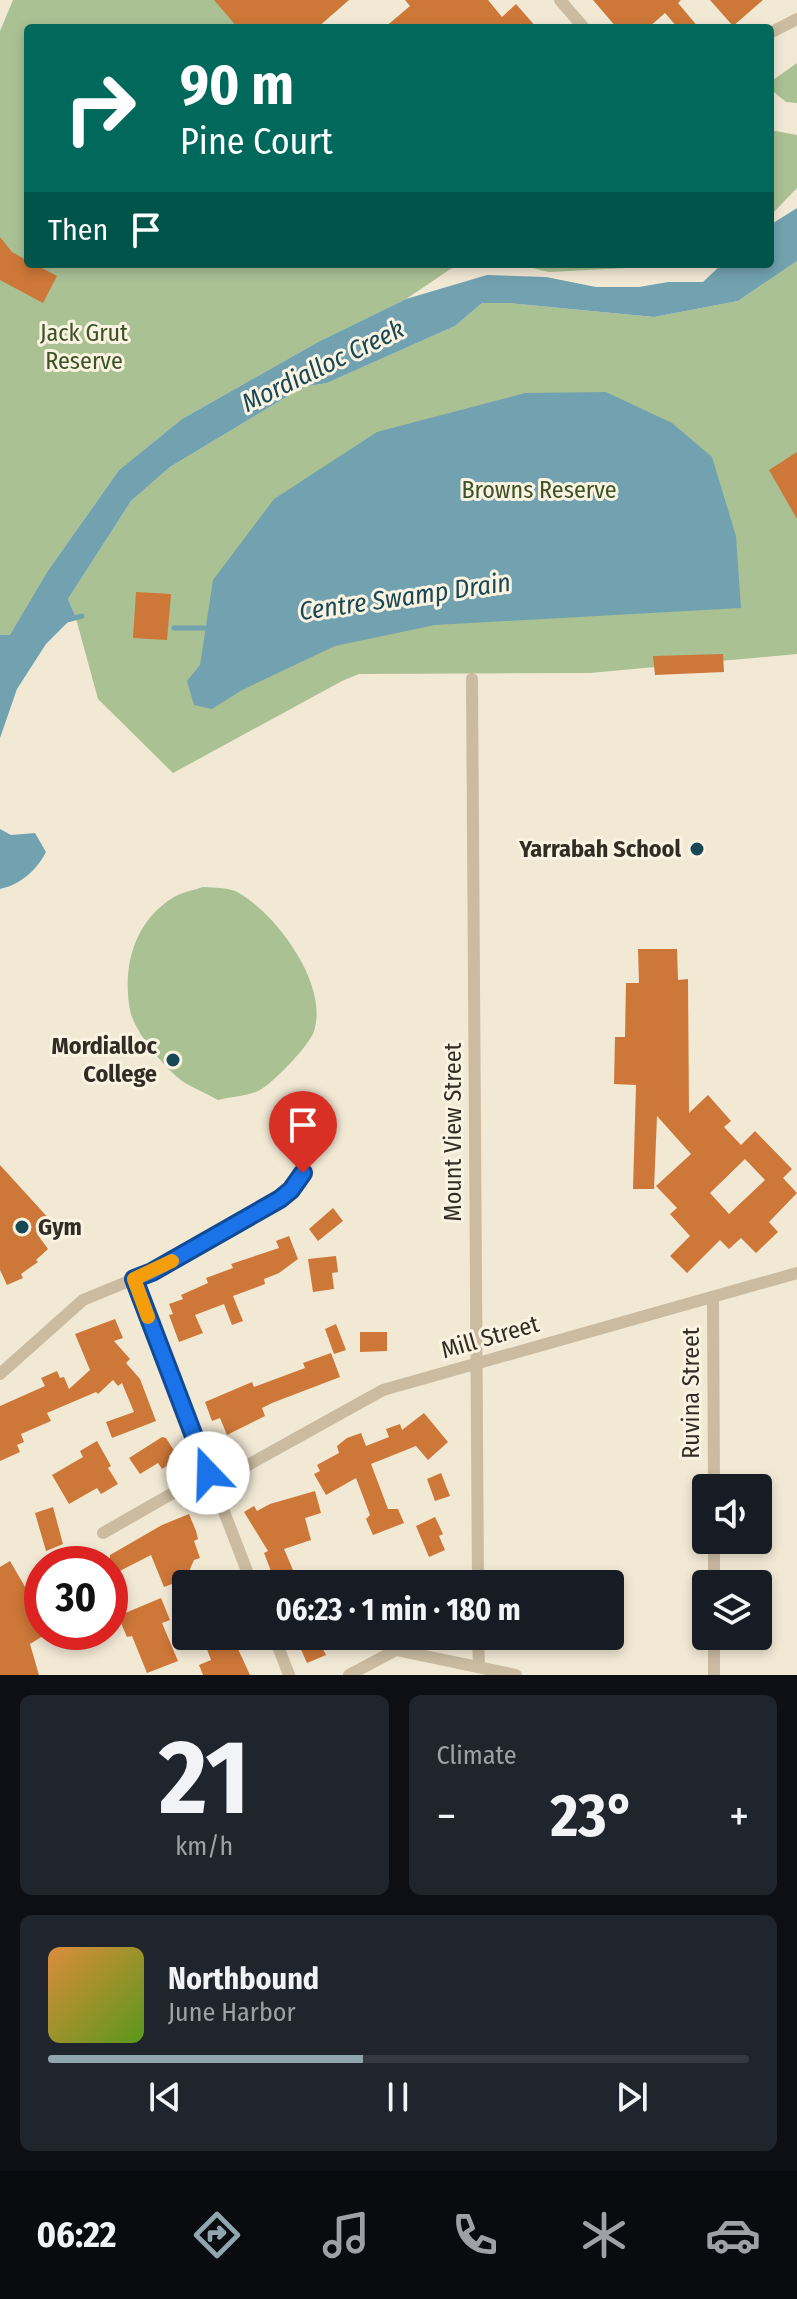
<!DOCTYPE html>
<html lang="en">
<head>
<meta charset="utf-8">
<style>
  :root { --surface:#171b24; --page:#20242c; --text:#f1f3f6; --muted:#9ea1a6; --line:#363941; --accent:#8fa6ae }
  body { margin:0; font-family:"Fira Sans Condensed",sans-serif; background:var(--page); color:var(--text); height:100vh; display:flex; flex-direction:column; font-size:30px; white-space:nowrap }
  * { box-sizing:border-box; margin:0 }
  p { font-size:26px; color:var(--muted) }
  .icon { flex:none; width:44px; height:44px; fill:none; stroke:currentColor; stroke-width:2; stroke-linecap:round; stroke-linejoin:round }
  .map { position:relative; height:1675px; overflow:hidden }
  .sheet { display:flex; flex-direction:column; gap:20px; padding:20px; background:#0d0f14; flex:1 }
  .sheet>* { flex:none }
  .banner { position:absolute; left:24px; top:24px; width:750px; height:244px; border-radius:8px; box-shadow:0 4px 12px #0003; background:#00695c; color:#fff; overflow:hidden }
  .tools { position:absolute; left:692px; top:1474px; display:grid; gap:16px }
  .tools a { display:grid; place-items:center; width:80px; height:80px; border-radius:8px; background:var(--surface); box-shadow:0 4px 12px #0003; font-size:40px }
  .speed { position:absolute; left:24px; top:1546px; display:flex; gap:16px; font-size:40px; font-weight:700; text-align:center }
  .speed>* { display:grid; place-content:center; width:104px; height:104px; border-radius:50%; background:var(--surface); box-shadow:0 4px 12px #0003; line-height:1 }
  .speed .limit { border:12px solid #d22; background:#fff; color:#111 }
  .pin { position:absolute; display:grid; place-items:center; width:68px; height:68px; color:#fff; margin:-82px -34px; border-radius:50% 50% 50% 0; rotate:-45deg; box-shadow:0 0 8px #0007 }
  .pin .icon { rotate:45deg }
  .me { position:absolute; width:88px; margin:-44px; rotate:339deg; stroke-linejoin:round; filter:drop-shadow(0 0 6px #0008) }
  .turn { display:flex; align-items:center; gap:28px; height:168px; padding:0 24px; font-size:36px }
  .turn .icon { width:104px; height:104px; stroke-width:2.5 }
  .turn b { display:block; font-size:56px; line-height:68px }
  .then { display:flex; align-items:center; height:76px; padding:0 24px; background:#0003; gap:16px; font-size:30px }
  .big { font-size:60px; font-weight:700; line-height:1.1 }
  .sheet .widget { flex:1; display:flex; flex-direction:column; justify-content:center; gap:12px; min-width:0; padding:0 28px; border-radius:12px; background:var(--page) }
  .sheet .dial { align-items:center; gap:0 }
  .dial b { font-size:104px; line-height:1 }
  .song { display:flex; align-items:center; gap:24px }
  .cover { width:96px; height:96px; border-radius:12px; background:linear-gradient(135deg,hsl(30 70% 55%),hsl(90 70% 35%)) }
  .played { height:8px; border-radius:4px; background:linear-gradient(90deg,var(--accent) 45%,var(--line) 45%) }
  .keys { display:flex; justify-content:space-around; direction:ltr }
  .heat { display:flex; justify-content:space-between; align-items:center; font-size:44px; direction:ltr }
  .sheet .tiles { flex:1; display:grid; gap:20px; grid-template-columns:1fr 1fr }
  .widget:last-child { grid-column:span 2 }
  .trip { position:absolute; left:172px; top:1570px; width:452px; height:80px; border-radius:8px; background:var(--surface); box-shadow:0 4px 12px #0003; font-weight:700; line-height:80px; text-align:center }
  .menu { display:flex; height:128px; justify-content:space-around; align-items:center; background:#090b0e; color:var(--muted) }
  .menu .icon { width:56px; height:56px }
  .menu .selected { color:var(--accent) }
  .menu b { font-size:36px; color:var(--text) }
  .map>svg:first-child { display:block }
  .green { fill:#aac194 }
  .water { fill:#72a2b0 }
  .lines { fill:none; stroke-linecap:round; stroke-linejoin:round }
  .stream { stroke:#72a2b0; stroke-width:5 }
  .building { fill:#cd7738; fill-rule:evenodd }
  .minor { stroke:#cabba1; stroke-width:12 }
  .route-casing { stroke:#114b97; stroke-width:20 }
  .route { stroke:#1a73e8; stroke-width:14 }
  .slow { stroke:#f59e0b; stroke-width:14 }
  .poi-dot { fill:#184756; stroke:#faf3e1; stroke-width:3 }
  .labels { text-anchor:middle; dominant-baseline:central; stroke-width:6; stroke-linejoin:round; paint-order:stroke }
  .park-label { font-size:24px; fill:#3b5327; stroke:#faf3e1 }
  .poi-label { font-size:24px; font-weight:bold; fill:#332c24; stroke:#faf3e1; text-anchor:end }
  .street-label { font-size:24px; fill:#332c24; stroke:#faf3e1 }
  .water-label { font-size:26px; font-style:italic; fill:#184756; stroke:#faf3e1 }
</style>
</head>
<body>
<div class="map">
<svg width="797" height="1675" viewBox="0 0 797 1675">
  <rect width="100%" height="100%" fill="#f2e9d5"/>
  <g class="green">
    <path d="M 13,0 L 215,0 L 239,28 L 28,28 L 28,264 L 458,264 L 406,299 L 318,342 L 182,419 L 119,470 L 47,572 L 10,636 L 0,635 L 0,31 Z"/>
    <path d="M 797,63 L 797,103 L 786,102 L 770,89 L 770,82 Z"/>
    <path d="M 770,130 L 797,135 L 797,188 L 770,216 Z"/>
    <path d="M 797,261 L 797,654 L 590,673 L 359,674 L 342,681 L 173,773 L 98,699 L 75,615 L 68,599 L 131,501 L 170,467 L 303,387 L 327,383 L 455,326 L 482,303 L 507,303 L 654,317 L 738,301 Z"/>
    <path d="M 516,264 L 704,264 L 549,272 Z"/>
    <path d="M 203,887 C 214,888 230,887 239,893 C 277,915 329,985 314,1031 C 310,1045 273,1083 260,1090 C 249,1096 231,1097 218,1100 C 208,1094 195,1089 185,1083 C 167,1071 134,1032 130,1010 C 122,967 134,921 174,897 C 183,892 194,890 203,887 Z"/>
  </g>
  <g class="water">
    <path d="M 797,208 L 797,261 L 738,301 L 654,317 L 507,303 L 482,303 L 455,326 L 327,383 L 303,387 L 170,467 L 131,501 L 68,599 L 75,615 L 46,644 L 17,689 L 0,738 L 0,635 L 10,635 L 47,572 L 119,470 L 182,419 L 318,342 L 406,299 L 487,275 L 546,277 L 596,287 L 639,287 L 668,282 L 703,282 L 722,264 L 770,264 L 770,225 Z"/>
    <path d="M 606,392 L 672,423 L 712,457 L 736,536 L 741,608 L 435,625 L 335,646 L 242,690 L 212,709 L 194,705 L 187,681 L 200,665 L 213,580 L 274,499 L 377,432 L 525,393 Z"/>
    <path d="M 0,829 L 11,835 L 35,833 L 46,852 C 37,870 20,885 0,889 Z"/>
  </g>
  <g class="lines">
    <g class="stream">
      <path d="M 67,620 L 82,616"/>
      <path d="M 174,628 L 212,628"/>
    </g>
  </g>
  <g class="building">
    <path d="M 214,0 L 349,0 L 317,28 L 238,28 Z"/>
    <path d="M 405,0 L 488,0 L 502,17 L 516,4 L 537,28 L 384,28 L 410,6 Z"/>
    <path d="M 593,0 L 681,0 L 678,3 L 699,28 L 678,28 L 665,13 L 648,28 L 617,28 Z"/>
    <path d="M 710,0 L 763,0 L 733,26 Z"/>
    <path d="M 0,237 L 12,252 L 28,261 L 28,264 L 34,264 L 57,276 L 43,303 L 0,280 Z"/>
    <path d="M 797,452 L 797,519 L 769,470 Z"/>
    <path d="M 136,592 L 171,594 L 167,640 L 133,638 Z"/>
    <path d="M 723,654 L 724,672 L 655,675 L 653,656 Z"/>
    <path d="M 638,949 L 677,949 L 678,980 L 688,979 L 689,1113 L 708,1095 L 731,1121 L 724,1127 L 741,1145 L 755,1131 L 792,1169 L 783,1178 L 797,1193 L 769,1222 L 778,1232 L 756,1253 L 741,1238 L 729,1249 L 720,1240 L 687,1273 L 670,1256 L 690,1236 L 670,1214 L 677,1208 L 656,1186 L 691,1154 L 657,1116 L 654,1189 L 633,1189 L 636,1085 L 614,1084 L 615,1037 L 625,1037 L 626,983 L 639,983 ZM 745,1159 L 765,1180 L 729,1214 L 710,1193 Z"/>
    <path d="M 0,1165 L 51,1221 L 37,1234 L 48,1249 L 36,1260 L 38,1262 L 21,1274 L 23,1278 L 7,1285 L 0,1270 Z"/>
    <path d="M 333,1208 L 343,1221 L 318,1241 L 309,1229 Z"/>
    <path d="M 289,1236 L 298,1259 L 279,1273 L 264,1279 L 265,1284 L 233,1296 L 243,1321 L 232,1325 L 224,1304 L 195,1315 L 203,1333 L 179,1342 L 169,1315 L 173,1314 L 169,1304 L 183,1299 L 181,1295 L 208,1283 L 206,1278 L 233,1268 L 231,1264 L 279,1248 L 276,1241 Z"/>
    <path d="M 336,1256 L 338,1272 L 332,1273 L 334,1289 L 313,1292 L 308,1259 Z"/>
    <path d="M 115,1319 L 123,1338 L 114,1341 L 130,1359 L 126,1363 L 140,1379 L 156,1421 L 112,1438 L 106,1422 L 134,1412 L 122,1383 L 118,1386 L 113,1380 L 98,1394 L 96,1392 L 47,1413 L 51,1421 L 21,1434 L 24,1442 L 17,1445 L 20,1452 L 0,1461 L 0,1406 L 45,1386 L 41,1378 L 57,1371 L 60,1378 L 64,1377 L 69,1389 L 90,1370 L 75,1334 Z"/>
    <path d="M 336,1324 L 346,1350 L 334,1354 L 325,1329 Z"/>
    <path d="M 360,1332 L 387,1332 L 387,1351 L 360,1352 Z"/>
    <path d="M 331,1353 L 340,1377 L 272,1403 L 262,1408 L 265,1416 L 227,1435 L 220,1418 L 212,1421 L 205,1402 L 252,1382 L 254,1387 L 305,1368 L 303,1363 Z"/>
    <path d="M 424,1413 L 448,1442 L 428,1460 L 416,1446 L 371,1464 L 388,1509 L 398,1509 L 404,1523 L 373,1535 L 366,1519 L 370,1515 L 356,1478 L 326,1495 L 314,1474 L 320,1471 L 317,1465 L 339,1453 L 337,1446 L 347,1438 L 361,1433 L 366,1446 L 389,1437 L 386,1429 L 400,1424 L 402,1430 Z"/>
    <path d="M 162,1437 L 166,1438 L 175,1452 L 169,1456 L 173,1462 L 162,1469 L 158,1463 L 140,1474 L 129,1458 Z"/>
    <path d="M 97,1441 L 111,1466 L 108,1468 L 118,1484 L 101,1494 L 97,1488 L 69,1504 L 52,1475 L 83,1457 L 80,1451 Z"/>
    <path d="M 441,1473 L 450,1496 L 435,1501 L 427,1479 Z"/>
    <path d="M 315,1491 L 321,1513 L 305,1518 L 311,1540 L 284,1549 L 299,1584 L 276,1584 L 264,1553 L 268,1551 L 244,1512 L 254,1506 L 257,1511 L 270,1504 Z"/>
    <path d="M 53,1507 L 63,1544 L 46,1551 L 35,1513 Z"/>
    <path d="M 189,1514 L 196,1531 L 198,1539 L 194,1541 L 200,1558 L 194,1560 L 190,1569 L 196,1584 L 181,1584 L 180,1581 L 164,1587 L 151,1555 L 110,1576 L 110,1555 L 162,1525 Z"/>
    <path d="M 435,1517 L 443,1534 L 439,1536 L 445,1550 L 429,1557 L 416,1526 Z"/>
    <path d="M 10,1561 L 31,1597 L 24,1601 L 43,1636 L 30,1644 L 39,1675 L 0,1675 L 0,1567 Z"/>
    <path d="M 161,1598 L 170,1620 L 162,1623 L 178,1661 L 147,1673 L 132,1636 L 127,1637 L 118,1616 Z"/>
    <path d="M 202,1636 L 232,1636 L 250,1675 L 203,1675 L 199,1665 L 211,1660 Z"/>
    <path d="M 295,1636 L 309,1636 L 311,1641 L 326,1636 L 331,1646 L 323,1649 L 326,1655 L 307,1663 Z"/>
  </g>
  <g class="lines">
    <g class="minor">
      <path d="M 560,0 L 584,28"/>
      <path d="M 770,33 L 797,19"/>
      <path d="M 472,679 L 478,1584"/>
      <path d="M 134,1279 L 152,1272 L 280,1199 L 291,1190 L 303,1173"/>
      <path d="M 713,1297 L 714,1488"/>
      <path d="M 0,1374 L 83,1300 L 134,1279 L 252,1584"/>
      <path d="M 212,1485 L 383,1390 L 797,1273"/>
      <path d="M 103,1533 L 208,1473"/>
      <path d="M 714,1540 L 714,1584"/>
      <path d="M 274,1636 L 289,1675"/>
      <path d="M 478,1636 L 479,1666"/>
      <path d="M 714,1636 L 714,1675"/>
      <path d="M 349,1675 L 396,1650 L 516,1675"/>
    </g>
  </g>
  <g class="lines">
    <defs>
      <path id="route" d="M 208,1473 L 134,1279 L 152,1272 L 280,1199 L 291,1190 L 303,1173"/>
    </defs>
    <use href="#route" class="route-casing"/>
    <use href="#route" class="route"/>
    <path class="slow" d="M 148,1317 L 134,1279 L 172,1261"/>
  </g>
  <g class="poi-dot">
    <circle cx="697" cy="849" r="8"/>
    <circle cx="173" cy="1060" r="8"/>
    <circle cx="22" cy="1227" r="8"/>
  </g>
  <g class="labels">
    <g class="park-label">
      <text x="84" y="333">Jack Grut<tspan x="84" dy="28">Reserve</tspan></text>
      <text x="539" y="490">Browns Reserve</text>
    </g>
    <g class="poi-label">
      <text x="681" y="849">Yarrabah School</text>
      <text x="157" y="1046">Mordialloc<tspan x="157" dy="28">College</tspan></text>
      <text x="38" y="1227" text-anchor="start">Gym</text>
    </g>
    <g class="street-label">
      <text transform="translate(453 1132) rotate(-90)">Mount View Street</text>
      <text transform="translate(490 1337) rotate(-16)">Mill Street</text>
      <text transform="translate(691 1393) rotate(-90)">Ruvina Street</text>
    </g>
    <g class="water-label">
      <text transform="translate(323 366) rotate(-26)">Mordialloc Creek</text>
      <text transform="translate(405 597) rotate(-8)">Centre Swamp Drain</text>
    </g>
  </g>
</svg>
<div class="tools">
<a><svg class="icon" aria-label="sound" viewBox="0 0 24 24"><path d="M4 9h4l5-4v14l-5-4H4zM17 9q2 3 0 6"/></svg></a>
<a><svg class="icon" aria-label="layers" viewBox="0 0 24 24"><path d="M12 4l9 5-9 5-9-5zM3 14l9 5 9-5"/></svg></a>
</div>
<div class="speed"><div class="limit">30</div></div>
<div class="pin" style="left:303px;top:1173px;background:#d93025"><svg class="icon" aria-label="arrive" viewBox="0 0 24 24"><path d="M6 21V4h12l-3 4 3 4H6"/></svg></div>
<svg class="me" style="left:208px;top:1473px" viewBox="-20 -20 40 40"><circle r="19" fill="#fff"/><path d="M0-13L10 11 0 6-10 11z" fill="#1a73e8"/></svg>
<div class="trip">06:23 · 1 min · 180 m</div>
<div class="banner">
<div class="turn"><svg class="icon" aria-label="right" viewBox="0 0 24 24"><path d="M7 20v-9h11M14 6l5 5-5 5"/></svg><div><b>90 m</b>Pine Court</div></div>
<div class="then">Then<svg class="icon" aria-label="arrive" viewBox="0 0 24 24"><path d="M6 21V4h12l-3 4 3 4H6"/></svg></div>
</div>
</div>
<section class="sheet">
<div class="tiles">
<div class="widget dial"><b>21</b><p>km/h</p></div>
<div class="widget"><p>Climate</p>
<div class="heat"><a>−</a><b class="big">23°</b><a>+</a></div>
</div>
<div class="widget">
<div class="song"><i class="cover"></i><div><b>Northbound</b><p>June Harbor</p></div></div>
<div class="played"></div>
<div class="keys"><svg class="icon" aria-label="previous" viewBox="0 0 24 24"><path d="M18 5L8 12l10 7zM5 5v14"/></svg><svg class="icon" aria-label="pause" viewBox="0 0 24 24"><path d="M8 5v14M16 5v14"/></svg><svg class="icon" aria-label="next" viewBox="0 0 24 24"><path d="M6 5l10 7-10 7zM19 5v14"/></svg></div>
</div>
</div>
</section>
<nav class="menu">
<b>06:22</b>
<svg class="icon selected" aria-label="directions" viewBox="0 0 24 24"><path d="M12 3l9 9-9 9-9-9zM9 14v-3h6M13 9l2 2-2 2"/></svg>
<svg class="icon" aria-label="music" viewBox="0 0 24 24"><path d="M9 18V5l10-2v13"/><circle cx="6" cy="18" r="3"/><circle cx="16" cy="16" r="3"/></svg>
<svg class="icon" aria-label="phone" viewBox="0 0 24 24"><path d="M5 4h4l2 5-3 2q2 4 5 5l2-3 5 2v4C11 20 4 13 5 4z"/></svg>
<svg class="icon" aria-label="climate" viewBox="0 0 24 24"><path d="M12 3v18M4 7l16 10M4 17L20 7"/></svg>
<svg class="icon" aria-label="car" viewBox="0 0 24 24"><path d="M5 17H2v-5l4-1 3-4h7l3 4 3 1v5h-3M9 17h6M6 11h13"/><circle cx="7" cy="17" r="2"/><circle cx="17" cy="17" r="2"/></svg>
</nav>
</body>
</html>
